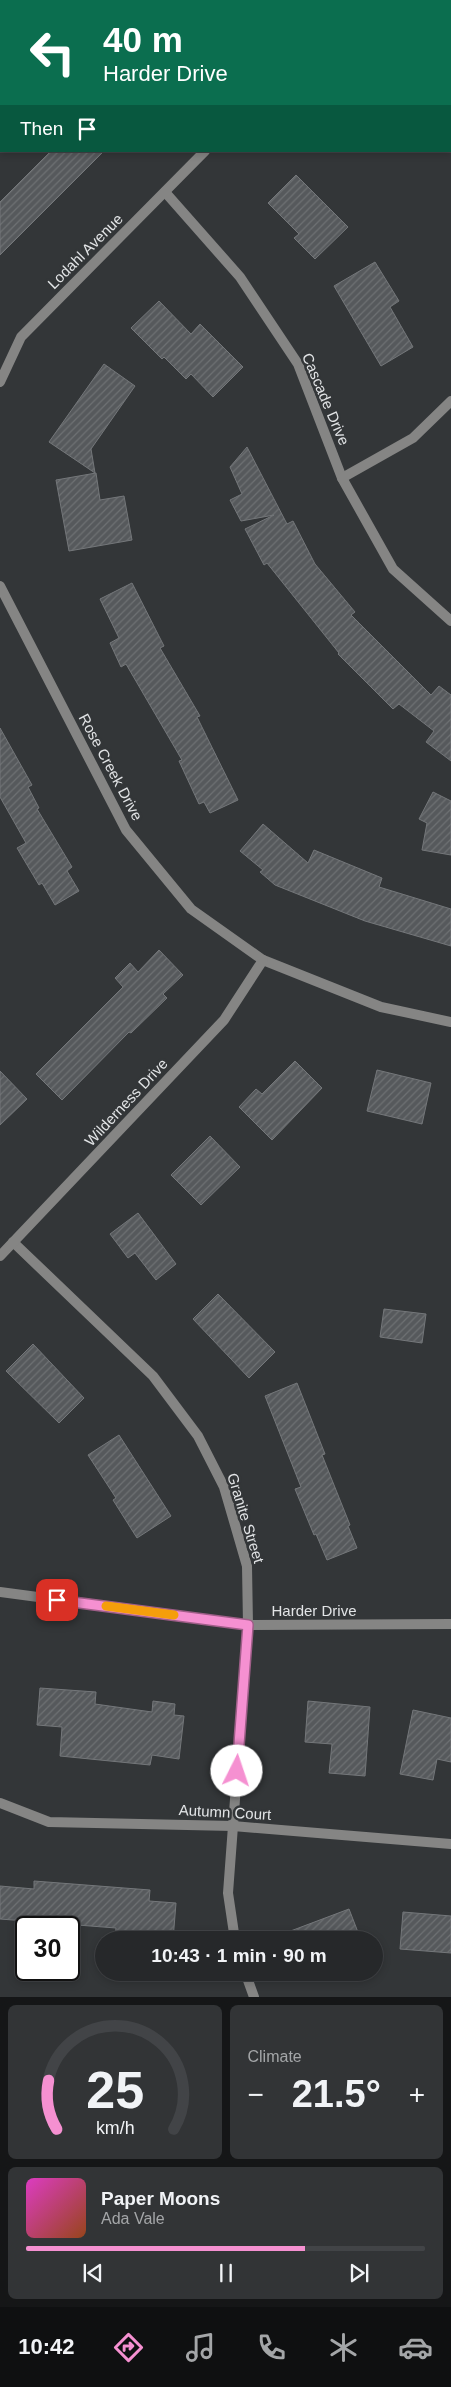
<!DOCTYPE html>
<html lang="en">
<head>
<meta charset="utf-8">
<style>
  :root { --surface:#26282a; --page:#323436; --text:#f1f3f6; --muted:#a4a6a8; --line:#424447; --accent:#f590d1 }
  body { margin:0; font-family:Helvetica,sans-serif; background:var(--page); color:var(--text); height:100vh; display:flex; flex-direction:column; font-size:19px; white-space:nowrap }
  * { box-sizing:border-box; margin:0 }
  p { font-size:16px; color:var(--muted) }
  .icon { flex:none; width:28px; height:28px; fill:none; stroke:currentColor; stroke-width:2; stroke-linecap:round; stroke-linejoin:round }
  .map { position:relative; height:1997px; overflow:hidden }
  .drawer { display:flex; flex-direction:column; gap:8px; padding:8px; background:#151617; flex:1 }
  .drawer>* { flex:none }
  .banner { position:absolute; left:0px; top:0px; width:451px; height:152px; box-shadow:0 2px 8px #0003,0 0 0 1px var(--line); background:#0b6e4f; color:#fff; overflow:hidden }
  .speed { position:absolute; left:15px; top:1916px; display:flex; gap:10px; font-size:25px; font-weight:700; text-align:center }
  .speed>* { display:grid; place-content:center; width:65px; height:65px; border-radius:50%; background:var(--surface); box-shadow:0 2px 8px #0003,0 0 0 1px var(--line); line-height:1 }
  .speed .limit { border:2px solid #111; border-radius:8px; background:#fff; color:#111 }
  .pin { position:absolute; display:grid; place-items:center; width:42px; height:42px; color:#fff; margin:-21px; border-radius:10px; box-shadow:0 2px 8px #0006 }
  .me { position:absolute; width:55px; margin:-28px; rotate:4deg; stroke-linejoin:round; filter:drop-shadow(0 0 4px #0008) }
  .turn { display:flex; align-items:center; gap:18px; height:105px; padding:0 20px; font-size:22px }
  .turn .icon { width:65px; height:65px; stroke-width:2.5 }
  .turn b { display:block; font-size:35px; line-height:42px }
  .then { display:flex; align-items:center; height:48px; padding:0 20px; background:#0003; gap:10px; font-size:19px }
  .big { font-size:38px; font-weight:600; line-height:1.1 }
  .drawer .tile { flex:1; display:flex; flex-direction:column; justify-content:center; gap:8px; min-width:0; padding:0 18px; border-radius:8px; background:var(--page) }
  .drawer .dial { align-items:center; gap:0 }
  .dial svg { height:130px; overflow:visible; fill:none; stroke:var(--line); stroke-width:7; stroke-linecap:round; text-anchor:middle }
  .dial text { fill:var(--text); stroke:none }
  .song { display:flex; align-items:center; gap:15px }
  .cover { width:60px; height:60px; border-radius:8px; background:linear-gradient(135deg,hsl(310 70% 55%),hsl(20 70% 35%)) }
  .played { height:5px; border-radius:2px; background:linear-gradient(90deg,var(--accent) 70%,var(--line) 70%) }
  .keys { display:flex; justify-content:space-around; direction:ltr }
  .heat { display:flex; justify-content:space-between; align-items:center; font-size:28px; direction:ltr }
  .drawer .tiles { flex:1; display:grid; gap:8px; grid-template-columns:1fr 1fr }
  .tile:last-child { grid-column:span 2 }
  .trip { position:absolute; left:95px; top:1931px; width:288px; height:50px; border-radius:25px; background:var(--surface); box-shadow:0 2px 8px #0003,0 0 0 1px var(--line); font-weight:600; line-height:50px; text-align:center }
  .tab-bar { display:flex; height:80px; justify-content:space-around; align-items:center; background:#0f1011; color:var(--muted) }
  .tab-bar .icon { width:35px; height:35px }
  .tab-bar .active { color:var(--accent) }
  .tab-bar b { font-size:22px; color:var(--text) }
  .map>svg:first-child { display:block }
  .building { fill:url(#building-hatch); stroke:#74777a }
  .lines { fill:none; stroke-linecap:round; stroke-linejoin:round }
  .minor { stroke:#858584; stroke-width:10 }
  .tertiary { stroke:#858584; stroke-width:10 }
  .route-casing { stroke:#9f5e88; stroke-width:12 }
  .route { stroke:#f590d1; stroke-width:9 }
  .slow { stroke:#f59e0b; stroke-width:9 }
  .labels { text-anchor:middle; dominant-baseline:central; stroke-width:5; stroke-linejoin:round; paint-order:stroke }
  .street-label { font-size:15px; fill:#e2e4e6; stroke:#333638 }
</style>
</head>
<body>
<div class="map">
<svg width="451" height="1997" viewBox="0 0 451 1997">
  <defs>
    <pattern id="building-hatch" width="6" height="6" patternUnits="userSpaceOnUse" patternTransform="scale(1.25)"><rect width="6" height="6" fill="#56595c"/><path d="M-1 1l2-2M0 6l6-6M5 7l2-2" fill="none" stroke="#6e7173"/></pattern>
  </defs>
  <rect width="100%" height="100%" fill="#333638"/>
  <g class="building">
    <path d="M 51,151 L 104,151 L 0,255 L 0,202 Z"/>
    <path d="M 296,175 L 348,227 L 315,259 L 294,238 L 299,234 L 268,203 Z"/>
    <path d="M 375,262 L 399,301 L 390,307 L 413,347 L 381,366 L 334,286 Z"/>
    <path d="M 159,301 L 191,334 L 200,324 L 243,367 L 213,397 L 191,374 L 186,379 L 164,357 L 162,359 L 131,328 Z"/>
    <path d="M 104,364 L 135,386 L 91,449 L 95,473 L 49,442 Z"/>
    <path d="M 247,447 L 287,524 L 293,521 L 315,564 L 355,612 L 351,615 L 431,695 L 439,686 L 451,695 L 451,761 L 426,742 L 434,731 L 399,704 L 393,709 L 338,654 L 339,653 L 267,563 L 264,565 L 245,529 L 274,515 L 241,521 L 230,500 L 242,494 L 230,467 Z"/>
    <path d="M 96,473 L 100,500 L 124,496 L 132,540 L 69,551 L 56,480 Z"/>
    <path d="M 132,583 L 164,646 L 160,648 L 200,716 L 197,717 L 238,800 L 210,813 L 204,802 L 199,804 L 179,761 L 182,760 L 126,664 L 121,667 L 110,643 L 119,638 L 100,599 Z"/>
    <path d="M 0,728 L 32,785 L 28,787 L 39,808 L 37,809 L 72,867 L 67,871 L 79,891 L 55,905 L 42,883 L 39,885 L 17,848 L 26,843 L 0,797 Z"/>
    <path d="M 433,792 L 451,801 L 451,855 L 422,850 L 427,823 L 419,819 Z"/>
    <path d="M 263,824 L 308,863 L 314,850 L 382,878 L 379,887 L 451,909 L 451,946 L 365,921 L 275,885 L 260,872 L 263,870 L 240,851 Z"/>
    <path d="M 159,950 L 183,975 L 163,994 L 167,998 L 131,1033 L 129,1032 L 62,1100 L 36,1074 L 123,987 L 115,978 L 130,963 L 138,972 Z"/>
    <path d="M 295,1061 L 322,1088 L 272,1140 L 239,1107 L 256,1089 L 262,1094 Z"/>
    <path d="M 377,1070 L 431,1083 L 422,1124 L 367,1111 Z"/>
    <path d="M 0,1071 L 27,1099 L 0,1125 Z"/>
    <path d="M 210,1136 L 240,1167 L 201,1205 L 171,1175 Z"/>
    <path d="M 138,1213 L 176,1264 L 156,1280 L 135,1253 L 128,1258 L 110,1234 Z"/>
    <path d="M 218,1294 L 275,1352 L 249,1378 L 193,1319 Z"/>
    <path d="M 384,1309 L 426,1314 L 422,1343 L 380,1337 Z"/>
    <path d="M 33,1344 L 84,1398 L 59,1423 L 6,1371 Z"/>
    <path d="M 297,1383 L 325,1454 L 322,1455 L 350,1525 L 348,1526 L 357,1548 L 327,1560 L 316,1534 L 314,1535 L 295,1489 L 301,1487 L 265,1396 Z"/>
    <path d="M 119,1435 L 171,1516 L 137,1538 L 113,1500 L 116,1498 L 88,1455 Z"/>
    <path d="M 40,1688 L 96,1692 L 95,1704 L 152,1712 L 153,1701 L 175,1704 L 174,1715 L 184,1716 L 179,1759 L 152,1755 L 150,1765 L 60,1756 L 62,1727 L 37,1725 Z"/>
    <path d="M 308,1701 L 370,1707 L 365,1776 L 329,1773 L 332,1744 L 305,1742 Z"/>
    <path d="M 413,1710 L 451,1718 L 451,1762 L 437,1759 L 433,1780 L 400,1774 Z"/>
    <path d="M 34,1881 L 150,1890 L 149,1901 L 176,1903 L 173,1940 L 115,1938 L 116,1928 L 0,1919 L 0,1886 L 34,1889 Z"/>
    <path d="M 349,1909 L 361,1940 L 272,1940 L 272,1938 Z"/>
    <path d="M 403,1912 L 451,1916 L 451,1953 L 400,1949 Z"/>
  </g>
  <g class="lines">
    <g class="minor">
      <path d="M 355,1 L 356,0"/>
      <path d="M 165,192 L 240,277 L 298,364 L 342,478 L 393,569 L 451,621"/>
      <path d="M 0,382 L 21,337 L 205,151"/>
      <path d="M 342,478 L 413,438 L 451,401"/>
      <path d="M 0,586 L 126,830 L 191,909 L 263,960 L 381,1007 L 451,1022"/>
      <path d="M 13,1242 L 153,1376 L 198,1436 L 224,1487 L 247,1566 L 248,1625 L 228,1893 L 235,1940"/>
      <path d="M 0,1256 L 224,1020 L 263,960"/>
      <path d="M 0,1803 L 49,1822 L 233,1826 L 451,1844"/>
      <path d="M 245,1972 L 254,1997"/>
    </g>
    <path class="tertiary" d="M 0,1592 L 248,1625 L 451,1624"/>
  </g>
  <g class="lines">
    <defs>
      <path id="route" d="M 57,1600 L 248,1625 L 237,1771"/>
    </defs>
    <use href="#route" class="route-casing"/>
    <use href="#route" class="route"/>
    <path class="slow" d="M 106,1606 L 174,1615"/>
  </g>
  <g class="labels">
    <g class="street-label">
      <text transform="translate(85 251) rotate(-45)">Lodahl Avenue</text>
      <text transform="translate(326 399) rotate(67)">Cascade Drive</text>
      <text transform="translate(111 767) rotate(62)">Rose Creek Drive</text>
      <text transform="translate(126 1102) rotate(-47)">Wilderness Drive</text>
      <text transform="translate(246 1518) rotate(73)">Granite Street</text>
      <text x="314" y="1610">Harder Drive</text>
      <text transform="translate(225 1812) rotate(3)">Autumn Court</text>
    </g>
  </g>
</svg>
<div class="speed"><div class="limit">30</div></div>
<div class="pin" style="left:57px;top:1600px;background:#d93025"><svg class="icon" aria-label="arrive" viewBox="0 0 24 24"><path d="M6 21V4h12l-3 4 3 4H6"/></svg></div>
<svg class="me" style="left:237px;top:1771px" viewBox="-20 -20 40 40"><circle r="19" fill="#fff"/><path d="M0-13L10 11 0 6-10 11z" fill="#f590d1"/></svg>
<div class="trip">10:43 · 1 min · 90 m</div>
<div class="banner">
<div class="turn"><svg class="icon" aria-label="left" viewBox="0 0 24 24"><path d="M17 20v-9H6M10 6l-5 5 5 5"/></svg><div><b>40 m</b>Harder Drive</div></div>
<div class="then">Then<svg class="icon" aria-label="arrive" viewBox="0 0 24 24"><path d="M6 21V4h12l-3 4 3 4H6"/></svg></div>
</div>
</div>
<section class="drawer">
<div class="tiles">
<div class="tile dial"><svg viewBox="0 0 100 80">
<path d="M14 69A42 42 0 1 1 86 69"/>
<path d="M14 69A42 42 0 0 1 9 39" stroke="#f590d1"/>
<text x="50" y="56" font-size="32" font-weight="700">25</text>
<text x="50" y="72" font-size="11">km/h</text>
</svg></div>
<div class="tile"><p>Climate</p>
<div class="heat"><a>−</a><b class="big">21.5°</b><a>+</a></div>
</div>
<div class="tile">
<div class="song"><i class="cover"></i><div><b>Paper Moons</b><p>Ada Vale</p></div></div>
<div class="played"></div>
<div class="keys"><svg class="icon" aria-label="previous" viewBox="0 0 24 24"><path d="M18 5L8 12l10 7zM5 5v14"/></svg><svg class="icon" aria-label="pause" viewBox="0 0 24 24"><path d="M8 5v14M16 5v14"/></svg><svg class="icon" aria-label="next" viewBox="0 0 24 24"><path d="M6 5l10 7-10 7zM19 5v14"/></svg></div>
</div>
</div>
</section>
<nav class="tab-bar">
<b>10:42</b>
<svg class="icon active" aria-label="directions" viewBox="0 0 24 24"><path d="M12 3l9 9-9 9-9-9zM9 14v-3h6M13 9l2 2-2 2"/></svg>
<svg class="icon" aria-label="music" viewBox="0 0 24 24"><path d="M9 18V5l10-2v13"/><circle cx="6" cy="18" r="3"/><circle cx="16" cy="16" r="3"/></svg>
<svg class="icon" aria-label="phone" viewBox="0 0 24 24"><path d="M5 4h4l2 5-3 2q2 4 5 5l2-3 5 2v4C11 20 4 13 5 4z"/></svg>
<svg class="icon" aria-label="climate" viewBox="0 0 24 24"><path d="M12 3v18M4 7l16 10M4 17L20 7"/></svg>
<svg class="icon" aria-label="car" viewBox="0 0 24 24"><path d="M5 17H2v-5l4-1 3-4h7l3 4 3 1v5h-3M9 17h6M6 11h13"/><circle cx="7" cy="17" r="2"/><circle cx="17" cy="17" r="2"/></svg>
</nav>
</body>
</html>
